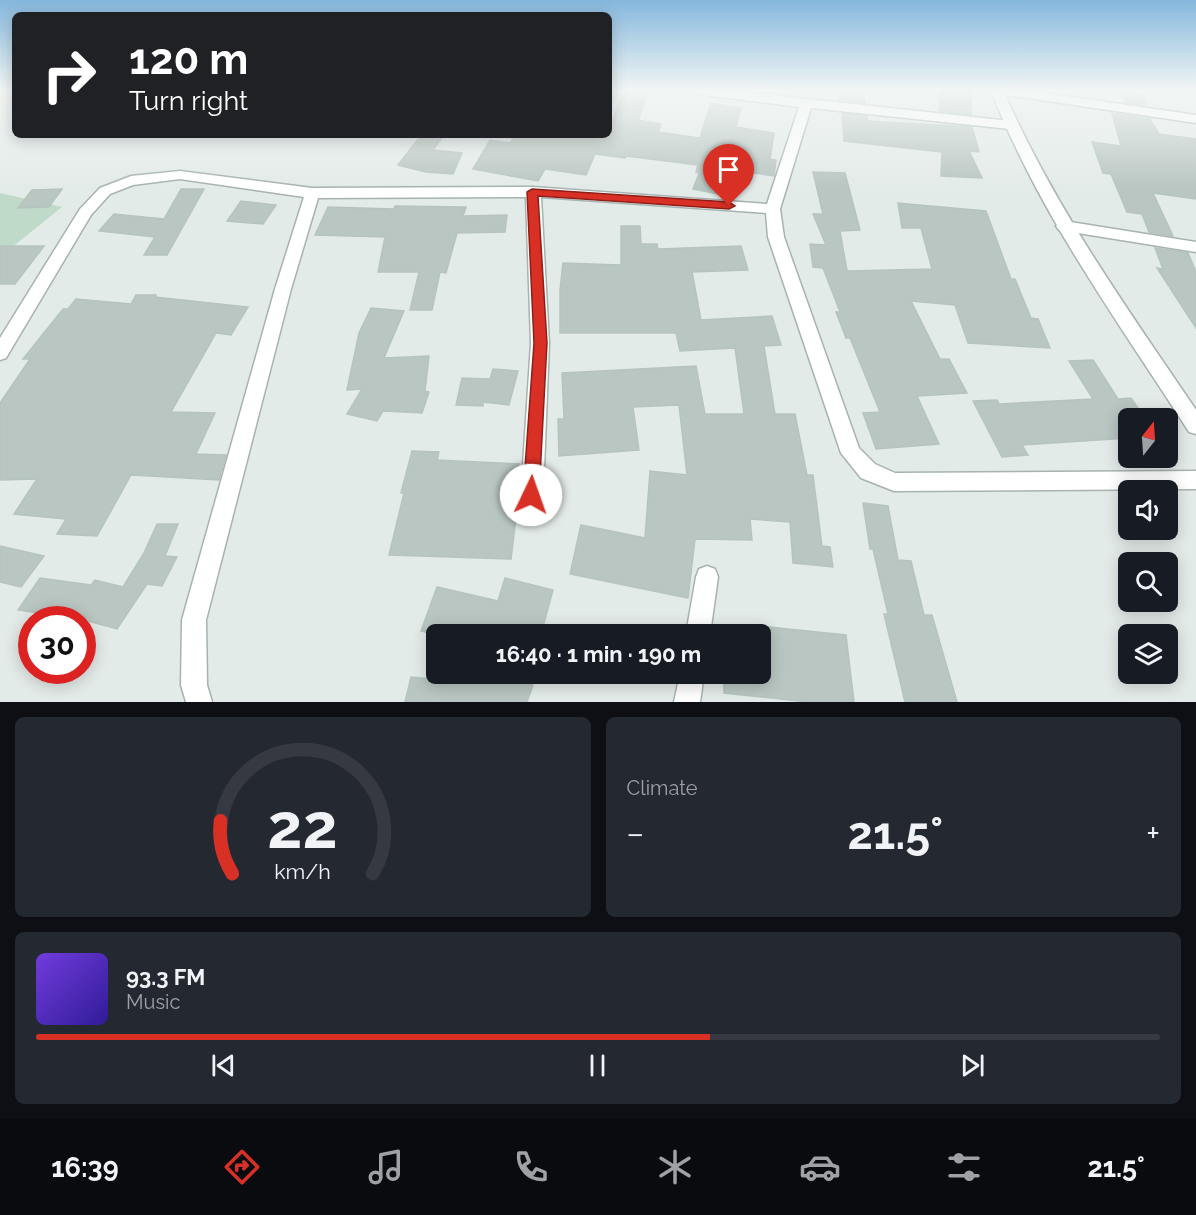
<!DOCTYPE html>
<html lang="en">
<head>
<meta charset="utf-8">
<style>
  :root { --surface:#171b24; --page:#242831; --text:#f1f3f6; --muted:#9ea1a6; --line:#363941; --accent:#d93025 }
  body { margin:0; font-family:Raleway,sans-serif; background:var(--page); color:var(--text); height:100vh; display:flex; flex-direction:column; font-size:22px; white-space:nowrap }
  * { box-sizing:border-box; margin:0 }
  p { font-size:20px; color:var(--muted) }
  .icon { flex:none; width:33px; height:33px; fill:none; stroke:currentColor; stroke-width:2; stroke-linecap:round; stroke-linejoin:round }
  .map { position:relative; height:702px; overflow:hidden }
  .drawer { display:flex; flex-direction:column; gap:15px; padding:15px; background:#0d0f14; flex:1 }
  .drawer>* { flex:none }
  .top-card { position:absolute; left:12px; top:12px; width:600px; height:126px; border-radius:9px; box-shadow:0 3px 15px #0003; background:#202124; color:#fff; overflow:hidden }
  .needle { width:39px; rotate:17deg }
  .controls { position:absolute; left:1118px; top:408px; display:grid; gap:12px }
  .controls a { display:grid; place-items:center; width:60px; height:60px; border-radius:9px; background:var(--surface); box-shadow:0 3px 15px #0003; font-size:30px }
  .speed { position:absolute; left:18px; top:606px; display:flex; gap:12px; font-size:30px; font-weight:700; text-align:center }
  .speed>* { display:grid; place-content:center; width:78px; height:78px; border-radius:50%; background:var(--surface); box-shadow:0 3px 15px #0003; line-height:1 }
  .speed .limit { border:9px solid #d22; background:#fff; color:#111 }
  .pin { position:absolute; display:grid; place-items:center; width:51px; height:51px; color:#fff; margin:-62px -26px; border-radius:50% 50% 50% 0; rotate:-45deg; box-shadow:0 0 6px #0007 }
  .pin .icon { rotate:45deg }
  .me { position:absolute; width:66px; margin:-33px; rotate:3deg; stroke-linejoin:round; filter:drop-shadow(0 0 4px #0008) }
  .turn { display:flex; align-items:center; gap:21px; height:126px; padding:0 18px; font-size:27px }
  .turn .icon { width:78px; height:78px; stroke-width:2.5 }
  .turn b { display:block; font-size:42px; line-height:51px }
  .big { font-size:45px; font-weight:700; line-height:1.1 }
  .drawer .tile { flex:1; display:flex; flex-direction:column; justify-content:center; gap:9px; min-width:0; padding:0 21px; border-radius:9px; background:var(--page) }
  .drawer .dial { align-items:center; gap:0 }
  .dial svg { height:156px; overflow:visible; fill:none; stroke:var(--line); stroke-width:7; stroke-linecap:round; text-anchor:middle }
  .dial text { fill:var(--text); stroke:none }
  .song { display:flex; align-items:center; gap:18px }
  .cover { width:72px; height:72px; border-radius:9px; background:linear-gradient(135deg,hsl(260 70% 55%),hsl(250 70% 35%)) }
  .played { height:6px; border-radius:3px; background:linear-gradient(90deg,var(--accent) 60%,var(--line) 60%) }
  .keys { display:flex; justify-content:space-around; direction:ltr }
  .heat { display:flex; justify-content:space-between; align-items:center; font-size:33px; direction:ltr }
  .drawer .tiles { flex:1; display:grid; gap:15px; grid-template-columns:1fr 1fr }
  .tile:last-child { grid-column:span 2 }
  .trip { position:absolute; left:426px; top:624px; width:345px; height:60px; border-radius:9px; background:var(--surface); box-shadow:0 3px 15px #0003; font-weight:700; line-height:60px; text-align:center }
  .tabs { display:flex; height:96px; justify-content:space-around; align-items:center; background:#090b0e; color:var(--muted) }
  .tabs .icon { width:42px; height:42px }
  .tabs .active { color:var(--accent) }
  .tabs b { font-size:27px; color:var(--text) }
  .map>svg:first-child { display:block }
  .green { fill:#bfdac9 }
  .building { fill:#b9c6c2; stroke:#b6c4c0; stroke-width:1.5 }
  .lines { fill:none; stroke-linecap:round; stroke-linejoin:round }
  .minor-casing { stroke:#a6b3b0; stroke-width:3 }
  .tertiary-casing { stroke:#a6b3b0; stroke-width:3 }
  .minor { fill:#fff; fill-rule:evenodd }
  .tertiary { fill:#fff; fill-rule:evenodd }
  .route { fill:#d93025; stroke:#8d1f18; stroke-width:1.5 }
</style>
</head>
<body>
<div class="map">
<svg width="1196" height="702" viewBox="0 0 1196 702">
  <rect width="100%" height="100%" fill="#e3ebe9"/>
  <path class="green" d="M 0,193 L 62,207 L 0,257 Z"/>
  <g class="building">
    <path d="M 624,90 L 649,90 L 638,120 L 661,124 L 658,132 L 700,138 L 711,103 L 741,108 L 736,127 L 774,133 L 770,159 L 776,160 L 774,176 L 735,170 L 727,196 L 693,189 L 699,173 L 696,172 L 698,165 L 626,156 L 625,158 L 595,154 L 586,175 L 545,169 L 538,181 L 473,169 L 490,140 L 510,143 L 515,135 L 609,135 L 609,129 Z"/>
    <path d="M 839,90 L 863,90 L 865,103 L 840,100 Z"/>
    <path d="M 940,90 L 971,90 L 971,115 L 939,111 Z"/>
    <path d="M 1122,90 L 1141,90 L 1146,105 L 1126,103 Z"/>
    <path d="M 842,113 L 867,116 L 868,121 L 972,127 L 979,152 L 969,151 L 982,178 L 941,176 L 942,152 L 844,141 Z"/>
    <path d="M 1112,113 L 1150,119 L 1159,134 L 1196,139 L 1196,199 L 1153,193 L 1173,236 L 1149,232 L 1142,214 L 1127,212 L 1111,174 L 1103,173 L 1092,142 L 1121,146 Z"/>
    <path d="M 421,135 L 444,135 L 433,150 L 462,153 L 453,174 L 426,172 L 398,165 Z"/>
    <path d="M 813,172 L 845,173 L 860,230 L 840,231 L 847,271 L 932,269 L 921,228 L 902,228 L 898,203 L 986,211 L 1011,279 L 1015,279 L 1031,318 L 1038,319 L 1050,348 L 968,343 L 955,305 L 911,301 L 940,359 L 949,359 L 967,393 L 917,396 L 939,444 L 876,449 L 863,413 L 880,412 L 850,338 L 846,338 L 836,312 L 840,312 L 823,268 L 813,267 L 810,244 L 826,245 L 813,214 L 823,214 Z"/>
    <path d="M 62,189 L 49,207 L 18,208 L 32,190 Z"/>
    <path d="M 181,189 L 204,189 L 167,255 L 144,255 L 155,237 L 99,231 L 114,214 L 164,219 Z"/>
    <path d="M 241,201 L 276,205 L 263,224 L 227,221 Z"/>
    <path d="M 395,206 L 466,207 L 463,216 L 507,215 L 505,232 L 457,233 L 446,273 L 440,272 L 432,310 L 410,310 L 419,272 L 378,272 L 385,237 L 315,235 L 328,207 L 394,209 Z"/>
    <path d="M 621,226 L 640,226 L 641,244 L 657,244 L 658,249 L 741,246 L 748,270 L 692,272 L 701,320 L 772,316 L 781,345 L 764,346 L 775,414 L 795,414 L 807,475 L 813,475 L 822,546 L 830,547 L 833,567 L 793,563 L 790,522 L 750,519 L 752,540 L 695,539 L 688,598 L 570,574 L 581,525 L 645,538 L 650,471 L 687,475 L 679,405 L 633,407 L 639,450 L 559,456 L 558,419 L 564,419 L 562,373 L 696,366 L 705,414 L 744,414 L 735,348 L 680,351 L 676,333 L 560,333 L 560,290 L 563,263 L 621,265 Z"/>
    <path d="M 0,246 L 44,246 L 15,284 L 0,284 Z"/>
    <path d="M 1155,248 L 1188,253 L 1196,272 L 1196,328 L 1157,268 L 1163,269 Z"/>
    <path d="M 136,295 L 156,295 L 155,297 L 248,307 L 231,335 L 216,333 L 171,412 L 215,413 L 196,454 L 226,455 L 219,480 L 131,475 L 97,536 L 57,534 L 66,519 L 14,514 L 37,479 L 0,480 L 0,403 L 30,359 L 23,359 L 63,309 L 68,309 L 76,299 L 131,304 Z"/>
    <path d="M 371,308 L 404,311 L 384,358 L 429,356 L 425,391 L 429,392 L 422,413 L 383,411 L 377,421 L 347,414 L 362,389 L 347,390 L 359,333 Z"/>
    <path d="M 1093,360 L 1118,399 L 1131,398 L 1145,418 L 1128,418 L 1128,438 L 1022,445 L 1028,455 L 1002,457 L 973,401 L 997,400 L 999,404 L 1093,399 L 1069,361 Z"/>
    <path d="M 493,369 L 518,371 L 509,405 L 483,402 L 483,406 L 456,405 L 462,378 L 490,379 Z"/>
    <path d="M 412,451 L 439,452 L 437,460 L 519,464 L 513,510 L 517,510 L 511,559 L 389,555 L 404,493 L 401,493 Z"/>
    <path d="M 863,503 L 888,506 L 898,560 L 911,561 L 924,615 L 932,615 L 957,702 L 905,702 L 884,614 L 888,614 L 873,549 L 870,549 Z"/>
    <path d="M 157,524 L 178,524 L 165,556 L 177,557 L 162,586 L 147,584 L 117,629 L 66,615 L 64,617 L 18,610 L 40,578 L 91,585 L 95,580 L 123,587 L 144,553 Z"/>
    <path d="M 0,546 L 44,556 L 21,587 L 0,582 Z"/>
    <path d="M 505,578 L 553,590 L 541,634 L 436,635 L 421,631 L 437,587 L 498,601 Z"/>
    <path d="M 760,626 L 846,635 L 854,702 L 808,702 L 724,693 L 723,674 L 760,674 Z"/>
    <path d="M 477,674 L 500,674 L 533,685 L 527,702 L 405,702 L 411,677 L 474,683 Z"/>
  </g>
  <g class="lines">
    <defs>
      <g id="minor">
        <path d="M 690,90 L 724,90 L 1010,121 L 1017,125 L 1010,129 L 811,108 L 780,209 L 784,237 L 859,448 L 875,464 L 895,473 L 1196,471 L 1196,489 L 894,491 L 861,478 L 841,453 L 768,237 L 766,213 L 541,197 L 549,343 L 543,495 L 539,502 L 532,505 L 525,502 L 521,495 L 531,343 L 526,197 L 318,198 L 291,289 L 206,620 L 207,685 L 212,702 L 186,702 L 181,685 L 182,620 L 275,289 L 304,197 L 180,179 L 133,185 L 110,194 L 91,215 L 6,358 L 0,360 L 0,338 L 80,209 L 100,188 L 131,176 L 180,171 L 312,188 L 533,187 L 767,204 L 799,107 L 696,94 Z"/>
        <path d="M 994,90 L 1024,90 L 1196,115 L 1196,123 L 1000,94 Z"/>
        <path d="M 1064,221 L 1196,242 L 1196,252 L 1059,230 L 1056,226 Z"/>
        <path d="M 707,566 L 715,569 L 718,577 L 710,634 L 686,634 L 696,577 L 699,569 Z"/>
        <path d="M 680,674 L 704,674 L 700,702 L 674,702 Z"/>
      </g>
      <path id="tertiary" d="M 991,90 L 1003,90 C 1054,207 1125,305 1196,410 L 1196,434 L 1189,432 C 1118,321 1038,213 991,90 Z"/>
    </defs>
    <use href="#minor" class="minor-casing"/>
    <use href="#tertiary" class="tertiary-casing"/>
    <use href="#minor" class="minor"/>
    <use href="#tertiary" class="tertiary"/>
  </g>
  <linearGradient id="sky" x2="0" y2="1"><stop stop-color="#85b7dc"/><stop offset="0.48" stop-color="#f2f6f5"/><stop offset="1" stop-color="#f2f6f5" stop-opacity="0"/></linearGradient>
  <rect width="1196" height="188" fill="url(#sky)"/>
  <path class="route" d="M 532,189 L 729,202 L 735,206 L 729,209 L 538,196 L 547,343 L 539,495 L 537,500 L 531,502 L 526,500 L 523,495 L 534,343 L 527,192 Z"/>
</svg>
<div class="controls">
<a><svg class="needle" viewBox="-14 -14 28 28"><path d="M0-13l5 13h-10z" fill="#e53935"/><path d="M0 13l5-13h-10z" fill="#9ea1a6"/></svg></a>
<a><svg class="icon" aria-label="sound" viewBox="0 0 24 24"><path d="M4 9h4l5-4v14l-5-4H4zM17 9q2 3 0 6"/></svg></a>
<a><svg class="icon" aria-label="search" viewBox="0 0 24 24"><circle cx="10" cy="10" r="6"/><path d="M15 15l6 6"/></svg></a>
<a><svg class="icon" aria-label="layers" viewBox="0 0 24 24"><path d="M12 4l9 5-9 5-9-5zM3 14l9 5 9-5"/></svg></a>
</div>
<div class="speed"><div class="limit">30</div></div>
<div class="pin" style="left:729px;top:206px;background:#d93025"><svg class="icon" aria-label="arrive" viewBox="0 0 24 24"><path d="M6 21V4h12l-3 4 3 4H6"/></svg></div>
<svg class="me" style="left:531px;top:495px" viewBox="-20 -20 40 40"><circle r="19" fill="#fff"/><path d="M0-13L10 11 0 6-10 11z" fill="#d93025"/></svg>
<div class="trip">16:40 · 1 min · 190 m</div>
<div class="top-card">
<div class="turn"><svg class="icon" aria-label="right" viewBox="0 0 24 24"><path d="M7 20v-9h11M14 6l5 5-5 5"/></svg><div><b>120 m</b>Turn right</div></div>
</div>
</div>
<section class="drawer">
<div class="tiles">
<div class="tile dial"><svg viewBox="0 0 100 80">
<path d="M14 69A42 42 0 1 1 86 69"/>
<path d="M14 69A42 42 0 0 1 8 42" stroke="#d93025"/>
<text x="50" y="56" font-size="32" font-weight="700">22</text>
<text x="50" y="72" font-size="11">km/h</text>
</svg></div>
<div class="tile"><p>Climate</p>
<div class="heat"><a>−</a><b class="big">21.5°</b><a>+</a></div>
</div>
<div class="tile">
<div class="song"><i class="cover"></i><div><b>93.3 FM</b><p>Music</p></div></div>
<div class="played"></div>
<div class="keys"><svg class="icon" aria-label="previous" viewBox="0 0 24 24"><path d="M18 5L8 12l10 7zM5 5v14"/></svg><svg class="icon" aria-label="pause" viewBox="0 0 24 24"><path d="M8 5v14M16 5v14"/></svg><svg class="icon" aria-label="next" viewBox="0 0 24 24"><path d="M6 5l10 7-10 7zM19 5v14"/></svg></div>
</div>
</div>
</section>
<nav class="tabs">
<b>16:39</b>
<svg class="icon active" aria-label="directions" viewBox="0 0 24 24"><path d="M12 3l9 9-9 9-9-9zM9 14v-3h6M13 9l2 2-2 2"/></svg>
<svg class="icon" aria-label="music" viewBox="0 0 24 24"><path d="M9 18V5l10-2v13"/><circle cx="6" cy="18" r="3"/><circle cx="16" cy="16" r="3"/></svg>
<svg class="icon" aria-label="phone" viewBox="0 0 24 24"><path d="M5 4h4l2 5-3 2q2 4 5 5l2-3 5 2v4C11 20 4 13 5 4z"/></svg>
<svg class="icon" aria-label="climate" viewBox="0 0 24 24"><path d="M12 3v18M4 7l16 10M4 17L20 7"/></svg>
<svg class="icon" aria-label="car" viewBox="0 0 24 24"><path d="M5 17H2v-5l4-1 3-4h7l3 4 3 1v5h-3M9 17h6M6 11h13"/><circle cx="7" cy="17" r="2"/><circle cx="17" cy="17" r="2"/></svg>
<svg class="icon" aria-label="filters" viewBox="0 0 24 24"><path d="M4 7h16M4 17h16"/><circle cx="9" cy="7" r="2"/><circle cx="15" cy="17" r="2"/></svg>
<b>21.5°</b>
</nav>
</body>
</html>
